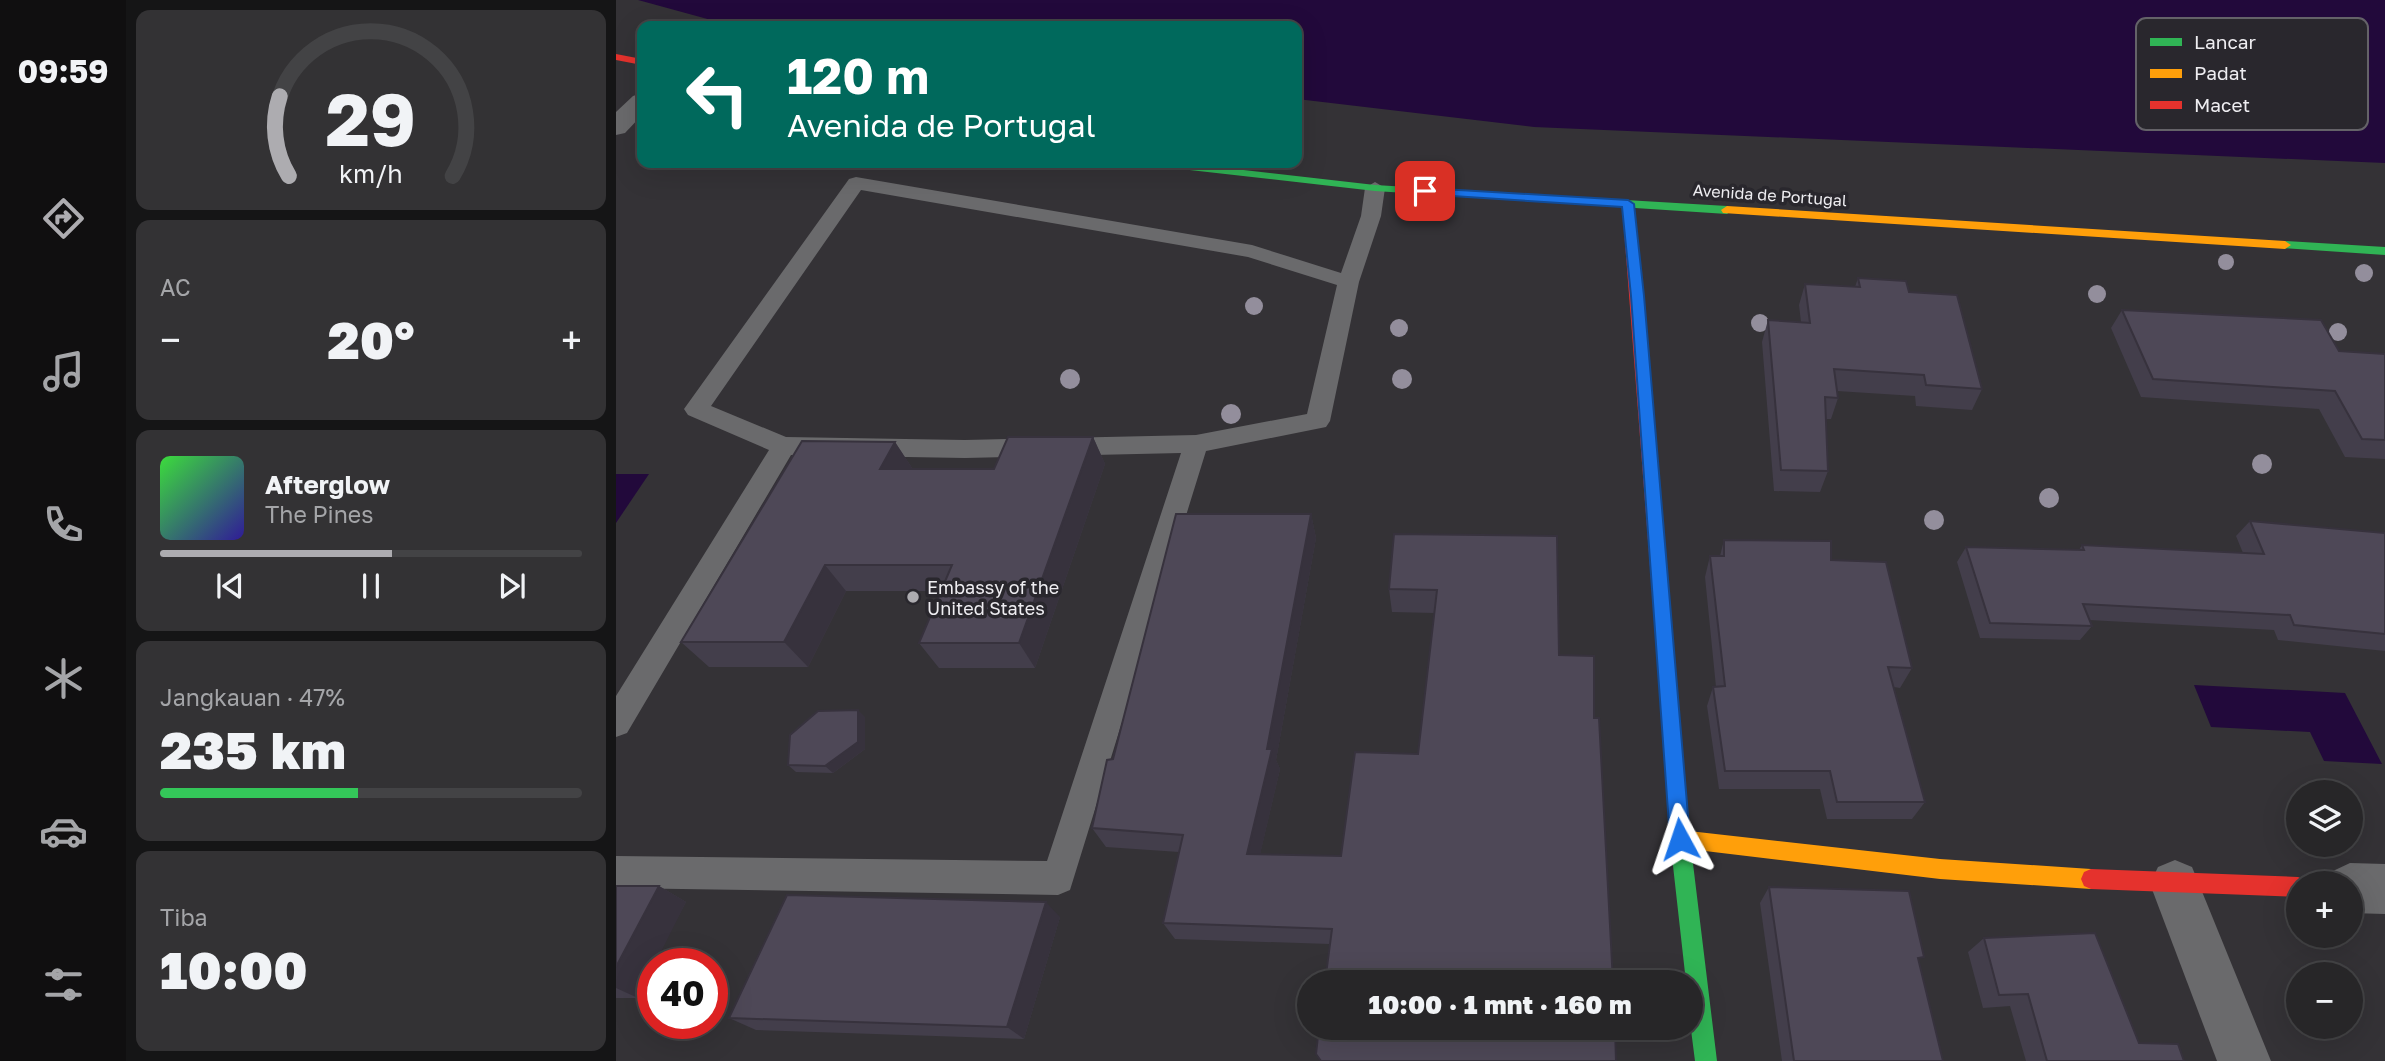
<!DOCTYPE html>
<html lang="id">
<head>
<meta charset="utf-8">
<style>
  :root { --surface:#272628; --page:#333234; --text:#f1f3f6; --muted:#a4a5a8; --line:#434345; --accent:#adacb0 }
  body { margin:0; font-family:"Golos Text",sans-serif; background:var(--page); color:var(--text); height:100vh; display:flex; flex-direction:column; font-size:26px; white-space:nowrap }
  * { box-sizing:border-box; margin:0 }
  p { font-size:23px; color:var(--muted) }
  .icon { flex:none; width:38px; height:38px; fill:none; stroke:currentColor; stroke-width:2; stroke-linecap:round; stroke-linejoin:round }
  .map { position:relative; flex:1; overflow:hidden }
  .panel { display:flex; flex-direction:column; gap:10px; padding:10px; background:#151516; width:490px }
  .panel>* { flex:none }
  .top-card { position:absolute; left:21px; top:21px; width:665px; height:147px; border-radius:14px; box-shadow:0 7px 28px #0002,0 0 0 2px var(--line); background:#00695c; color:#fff; overflow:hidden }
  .fabs { position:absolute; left:1670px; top:780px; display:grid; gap:14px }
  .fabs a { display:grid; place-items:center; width:77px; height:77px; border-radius:50%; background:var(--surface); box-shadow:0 7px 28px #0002,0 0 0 2px var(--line); font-size:35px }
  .speed { position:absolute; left:21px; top:948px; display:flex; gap:14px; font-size:35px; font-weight:700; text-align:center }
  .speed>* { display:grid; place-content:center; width:91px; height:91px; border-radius:50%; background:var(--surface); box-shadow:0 7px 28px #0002,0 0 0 2px var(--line); line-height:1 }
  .speed .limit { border:10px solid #d22; background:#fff; color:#111 }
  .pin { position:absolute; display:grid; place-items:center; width:60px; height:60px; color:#fff; margin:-30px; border-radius:14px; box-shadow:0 4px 10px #0006 }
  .me { position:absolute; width:77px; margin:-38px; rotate:355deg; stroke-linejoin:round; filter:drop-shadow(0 0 5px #0008) }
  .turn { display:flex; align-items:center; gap:24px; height:147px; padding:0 35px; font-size:32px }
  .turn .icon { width:91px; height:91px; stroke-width:2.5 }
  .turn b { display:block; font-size:49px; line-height:60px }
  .big { font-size:52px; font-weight:800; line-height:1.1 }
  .panel .widget { flex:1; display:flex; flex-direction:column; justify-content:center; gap:10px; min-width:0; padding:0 24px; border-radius:14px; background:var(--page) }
  .panel .dial { align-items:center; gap:0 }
  .dial svg { height:182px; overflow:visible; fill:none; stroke:var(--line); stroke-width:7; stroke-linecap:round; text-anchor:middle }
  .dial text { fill:var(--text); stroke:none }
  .song { display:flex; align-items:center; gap:21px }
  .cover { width:84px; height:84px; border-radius:10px; background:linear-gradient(135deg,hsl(120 70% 55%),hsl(250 70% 35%)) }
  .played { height:7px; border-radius:4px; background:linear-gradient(90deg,var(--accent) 55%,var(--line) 55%) }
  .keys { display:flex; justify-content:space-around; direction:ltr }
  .heat { display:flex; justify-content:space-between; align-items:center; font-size:38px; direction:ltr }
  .charge { height:10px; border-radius:5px; background:linear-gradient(90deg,#34c759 47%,var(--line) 0) }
  .trip { position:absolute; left:681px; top:970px; width:406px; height:70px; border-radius:35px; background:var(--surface); box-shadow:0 7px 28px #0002,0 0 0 2px var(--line); font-weight:800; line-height:70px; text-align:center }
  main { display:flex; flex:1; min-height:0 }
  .tabs { display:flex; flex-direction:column; width:126px; justify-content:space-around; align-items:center; background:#100f10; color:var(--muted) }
  .tabs .icon { width:49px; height:49px }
  .tabs .on { color:var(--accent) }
  .tabs b { font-size:32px; color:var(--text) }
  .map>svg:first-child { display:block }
  .water { fill:#22093b }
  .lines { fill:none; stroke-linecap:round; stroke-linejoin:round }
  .lane { fill:#6a6a6c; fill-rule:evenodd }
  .street { fill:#6a6a6c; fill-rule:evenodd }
  .fast { fill:#30b455; fill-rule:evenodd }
  .slow { fill:#ff9f0a; fill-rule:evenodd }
  .jam { fill:#e5322d; fill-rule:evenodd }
  .tree { fill:#938e9c }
  .wall { fill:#433e4b }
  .shaded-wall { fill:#37323d }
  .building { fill:#4e4857; stroke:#37323d; stroke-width:2 }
  .route { fill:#1a73e8; stroke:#114b97; stroke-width:2 }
  .poi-dot { fill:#adacb0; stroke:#29272d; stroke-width:2.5 }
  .labels { text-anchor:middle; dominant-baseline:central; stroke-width:7; stroke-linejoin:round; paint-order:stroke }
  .far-street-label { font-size:16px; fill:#eeedf1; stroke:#29272d }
  .poi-label { font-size:18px; fill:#eeedf1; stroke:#29272d; text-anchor:start }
  .key { fill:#29272d; stroke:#646268; stroke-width:2 }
  .key-label { font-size:19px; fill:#eeedf1 }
</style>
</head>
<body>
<main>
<nav class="tabs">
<b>09:59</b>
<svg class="icon on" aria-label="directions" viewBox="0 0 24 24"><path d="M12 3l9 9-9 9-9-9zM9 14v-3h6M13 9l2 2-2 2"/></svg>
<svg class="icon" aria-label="music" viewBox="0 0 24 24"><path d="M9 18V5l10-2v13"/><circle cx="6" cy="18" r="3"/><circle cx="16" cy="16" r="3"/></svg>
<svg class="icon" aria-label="phone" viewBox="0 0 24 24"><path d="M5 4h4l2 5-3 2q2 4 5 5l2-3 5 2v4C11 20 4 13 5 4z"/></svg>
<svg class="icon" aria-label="climate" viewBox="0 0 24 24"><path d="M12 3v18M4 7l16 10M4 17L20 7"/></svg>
<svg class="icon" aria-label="car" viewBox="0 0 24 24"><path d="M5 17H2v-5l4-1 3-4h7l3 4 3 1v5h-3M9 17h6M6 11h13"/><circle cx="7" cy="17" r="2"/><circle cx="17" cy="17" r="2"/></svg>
<svg class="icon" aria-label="filters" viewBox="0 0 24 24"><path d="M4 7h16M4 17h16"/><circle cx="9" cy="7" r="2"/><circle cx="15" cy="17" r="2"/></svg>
</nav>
<section class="panel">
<div class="widget dial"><svg viewBox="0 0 100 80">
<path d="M14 69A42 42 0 1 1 86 69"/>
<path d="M14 69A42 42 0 0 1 10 34" stroke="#adacb0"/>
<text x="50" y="56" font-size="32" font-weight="700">29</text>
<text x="50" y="72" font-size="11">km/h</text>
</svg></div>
<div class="widget"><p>AC</p>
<div class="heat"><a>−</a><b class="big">20°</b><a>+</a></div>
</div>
<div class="widget">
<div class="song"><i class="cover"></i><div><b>Afterglow</b><p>The Pines</p></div></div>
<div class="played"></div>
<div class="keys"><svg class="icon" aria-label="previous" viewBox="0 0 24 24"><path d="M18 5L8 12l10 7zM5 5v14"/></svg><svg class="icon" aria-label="pause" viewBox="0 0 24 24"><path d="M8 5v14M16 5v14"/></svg><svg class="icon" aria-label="next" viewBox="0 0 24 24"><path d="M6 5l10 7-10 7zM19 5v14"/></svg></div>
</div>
<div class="widget"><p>Jangkauan · 47%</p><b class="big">235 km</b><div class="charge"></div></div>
<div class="widget"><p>Tiba</p><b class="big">10:00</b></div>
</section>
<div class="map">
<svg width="1769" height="1061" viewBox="0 0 1769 1061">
  <rect width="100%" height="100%" fill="#343236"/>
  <g class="water">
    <path d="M 22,0 L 1769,0 L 1769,163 L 918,127 L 681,99 L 681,26 L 117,26 Z"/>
    <path d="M 0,474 L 33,474 L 0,523 Z"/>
    <path d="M 1578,685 L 1729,693 L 1766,764 L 1708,761 L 1694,732 L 1595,727 Z"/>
  </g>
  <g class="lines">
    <path class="lane" d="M 240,177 L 636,245 L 725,273 L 745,216 L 749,188 L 759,182 L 769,188 L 765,216 L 743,282 L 714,421 L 710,427 L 590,451 L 454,890 L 442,895 L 0,888 L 0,856 L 431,861 L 565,453 L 349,458 L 175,455 L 11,733 L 0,737 L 0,696 L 153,450 L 72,415 L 68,409 L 233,179 ZM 245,190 L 632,257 L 721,285 L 691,414 L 580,435 L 349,440 L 170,437 L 95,406 Z"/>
    <g class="street">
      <path d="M 26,93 L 26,115 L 9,133 L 0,135 L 0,112 L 17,96 Z"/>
      <path d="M 1559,860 L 1576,867 L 1655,1061 L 1601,1061 L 1534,884 L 1542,867 Z"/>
      <path d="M 1734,863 L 1769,864 L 1769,914 L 1734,913 L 1734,884 L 1711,884 L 1717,871 Z"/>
    </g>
    <g class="fast">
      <path d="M 533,163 L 566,163 L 759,185 L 1111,206 L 1117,210 L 1111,214 L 759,191 L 538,166 Z"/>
      <path d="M 1669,241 L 1769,247 L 1769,255 L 1665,248 L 1665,242 Z"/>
      <path d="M 1058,752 L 1065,755 L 1067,761 L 1074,839 L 1101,1061 L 1079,1061 L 1074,1022 L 1074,982 L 1070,982 L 1054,839 L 1049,761 L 1051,755 Z"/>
    </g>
    <g class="slow">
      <path d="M 1111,206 L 1669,241 L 1675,245 L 1669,249 L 1107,213 L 1105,210 Z"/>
      <path d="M 1064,830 L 1324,859 L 1475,869 L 1482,872 L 1485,879 L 1482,886 L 1475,889 L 1324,879 L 1064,848 L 1057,846 L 1054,839 L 1057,832 Z"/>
    </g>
    <g class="jam">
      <path d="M 0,54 L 26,59 L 26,65 L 0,60 Z"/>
      <path d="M 1012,200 L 1018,204 L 1067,761 L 1065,767 L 1058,770 L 1051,767 L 1049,761 L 1006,204 Z"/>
      <path d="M 1475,869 L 1682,877 L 1689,880 L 1691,884 L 1682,884 L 1682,897 L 1475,889 L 1468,886 L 1465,879 L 1468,872 Z"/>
    </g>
  </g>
  <g class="tree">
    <circle cx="1610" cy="262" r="8"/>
    <circle cx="1748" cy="273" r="9"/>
    <circle cx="1481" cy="294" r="9"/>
    <circle cx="638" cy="306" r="9"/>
    <circle cx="1144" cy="323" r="9"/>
    <circle cx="783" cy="328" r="9"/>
    <circle cx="1722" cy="332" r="9"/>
    <circle cx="454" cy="379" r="10"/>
    <circle cx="786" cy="379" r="10"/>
    <circle cx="615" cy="414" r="10"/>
    <circle cx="1646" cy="464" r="10"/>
    <circle cx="1433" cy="498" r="10"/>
    <circle cx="1318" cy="520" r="10"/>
  </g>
  <g class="wall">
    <path d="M 1242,278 L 1293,292 L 1366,389 L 1356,410 L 1300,406 L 1299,396 L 1221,391 L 1222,398 L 1215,419 L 1210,419 L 1212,471 L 1204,492 L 1158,491 L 1146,342 L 1152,320 L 1185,322 L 1183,305 L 1189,284 L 1239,287 Z"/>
    <path d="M 1506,310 L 1723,351 L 1769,354 L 1769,459 L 1729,457 L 1703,409 L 1525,397 L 1495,328 Z"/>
    <path d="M 477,437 L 489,464 L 419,668 L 323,668 L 303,643 L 325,591 L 230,591 L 192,667 L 93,667 L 65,642 L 279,442 L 296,468 L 378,469 Z"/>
    <path d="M 695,514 L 700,538 L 660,760 L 664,769 L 644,854 L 725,856 L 802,754 L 819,613 L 776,612 L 773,589 L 941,536 L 714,944 L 559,939 L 547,923 L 563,852 L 490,847 L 476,828 L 497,759 Z"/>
    <path d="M 1634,521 L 1769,533 L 1769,651 L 1662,640 L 1658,630 L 1473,620 L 1476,626 L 1464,640 L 1364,638 L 1341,562 L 1350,547 L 1463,550 L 1466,545 L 1627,553 L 1620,536 Z"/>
    <path d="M 1108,540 L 1215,560 L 1296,668 L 1284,688 L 1278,687 L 1309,802 L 1296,819 L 1211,819 L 1204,789 L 1103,789 L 1091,706 L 1097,687 L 1100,687 L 1089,577 L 1094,556 L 1104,556 Z"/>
    <path d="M 249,717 L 249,749 L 217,773 L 180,772 L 172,765 Z"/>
    <path d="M 0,886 L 43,886 L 70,902 L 37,964 L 37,968 L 22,998 L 0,998 Z"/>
    <path d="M 1153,887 L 1303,962 L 1327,1061 L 1166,1061 L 1144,903 Z"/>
    <path d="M 444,917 L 408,1039 L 140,1030 L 113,1018 Z"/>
    <path d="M 1368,938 L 1523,1043 L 1568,1061 L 1410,1061 L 1394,1006 L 1367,1008 L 1352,952 Z"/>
  </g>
  <g class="shaded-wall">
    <path d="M 477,437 L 489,464 L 419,668 L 403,643 Z"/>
    <path d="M 279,442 L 296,468 L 264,469 Z"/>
    <path d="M 695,514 L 700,538 L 660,760 L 664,769 L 640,872 L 631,854 Z"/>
    <path d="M 209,565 L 230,591 L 192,667 L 168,642 Z"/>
    <path d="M 242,710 L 249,717 L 249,749 L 217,773 L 209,766 Z"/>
    <path d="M 43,886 L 70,902 L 39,964 L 37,964 L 37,968 L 22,998 L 0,988 L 0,967 Z"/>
    <path d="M 430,902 L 444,917 L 408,1039 L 391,1027 Z"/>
  </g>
  <g class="building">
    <path d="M 1242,278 L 1290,281 L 1293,292 L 1341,295 L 1366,389 L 1310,385 L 1308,375 L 1218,369 L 1222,398 L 1209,397 L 1212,471 L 1165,470 L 1152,320 L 1194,323 L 1189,284 L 1244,287 Z"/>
    <path d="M 1506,310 L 1705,320 L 1723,351 L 1769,354 L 1769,440 L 1746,439 L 1719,391 L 1537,379 Z"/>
    <path d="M 392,437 L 477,437 L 403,643 L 303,643 L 336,565 L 209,565 L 168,642 L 65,642 L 186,441 L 279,442 L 264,469 L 378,469 Z"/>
    <path d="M 560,514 L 695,514 L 651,749 L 656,749 L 631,854 L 725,856 L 739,752 L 802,754 L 821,590 L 773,589 L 778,534 L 941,536 L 943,655 L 978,656 L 978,718 L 983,718 L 997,982 L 709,982 L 716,929 L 547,923 L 567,835 L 476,828 L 491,760 L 497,759 Z"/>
    <path d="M 1634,521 L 1769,533 L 1769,634 L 1678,625 L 1674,615 L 1467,604 L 1476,626 L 1374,623 L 1350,547 L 1468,550 L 1466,545 L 1648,554 Z"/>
    <path d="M 1108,540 L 1215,541 L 1215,560 L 1270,562 L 1296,668 L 1272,667 L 1309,802 L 1221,802 L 1214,771 L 1109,771 L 1097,687 L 1109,686 L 1094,556 L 1108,556 Z"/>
    <path d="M 242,710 L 242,742 L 209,766 L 172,765 L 174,735 L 202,711 Z"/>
    <path d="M 0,886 L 43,886 L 0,967 Z"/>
    <path d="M 1153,887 L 1293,891 L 1308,957 L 1302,958 L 1327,1061 L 1178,1061 Z"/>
    <path d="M 171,895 L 430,902 L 391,1027 L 113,1018 Z"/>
    <path d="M 1479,933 L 1523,1043 L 1562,1044 L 1568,1061 L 1431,1061 L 1412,994 L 1383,995 L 1368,938 Z"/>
    <path d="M 703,1027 L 999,1027 L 1000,1061 L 705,1061 L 700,1054 Z"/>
  </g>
  <path class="route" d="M 809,188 L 1012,200 L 1018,204 L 1028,296 L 1074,839 L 1071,846 L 1064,849 L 1057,846 L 1054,839 L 1015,296 L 1006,207 L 805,194 L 803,191 Z"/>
  <circle class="poi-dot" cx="297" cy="597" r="7"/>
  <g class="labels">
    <g class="far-street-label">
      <text transform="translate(1154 195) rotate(4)">Avenida de Portugal</text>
    </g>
    <g class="poi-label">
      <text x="311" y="587">Embassy of the<tspan x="311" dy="21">United States</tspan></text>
    </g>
  </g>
  <rect x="1520" y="18" width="232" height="112" rx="10" class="key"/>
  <rect x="1534" y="38" width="32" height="8" fill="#30b455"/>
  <rect x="1534" y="69" width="32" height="9" fill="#ff9f0a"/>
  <rect x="1534" y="101" width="32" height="8" fill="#e5322d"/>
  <g class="key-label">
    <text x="1578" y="49">Lancar</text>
    <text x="1578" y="80">Padat</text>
    <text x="1578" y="112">Macet</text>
  </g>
</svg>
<div class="fabs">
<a><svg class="icon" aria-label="layers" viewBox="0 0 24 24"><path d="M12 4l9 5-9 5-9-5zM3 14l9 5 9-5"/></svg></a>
<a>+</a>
<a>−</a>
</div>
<div class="speed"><div class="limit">40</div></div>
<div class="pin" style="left:809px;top:191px;background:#d93025"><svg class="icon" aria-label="arrive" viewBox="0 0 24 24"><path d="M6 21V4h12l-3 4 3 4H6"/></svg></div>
<svg class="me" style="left:1064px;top:839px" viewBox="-20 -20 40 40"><path d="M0-17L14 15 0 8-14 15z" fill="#1a73e8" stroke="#fff" stroke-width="4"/></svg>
<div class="trip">10:00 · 1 mnt · 160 m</div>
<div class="top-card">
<div class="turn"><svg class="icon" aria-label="left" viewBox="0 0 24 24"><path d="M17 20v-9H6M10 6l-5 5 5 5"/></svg><div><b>120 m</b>Avenida de Portugal</div></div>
</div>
</div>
</main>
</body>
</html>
